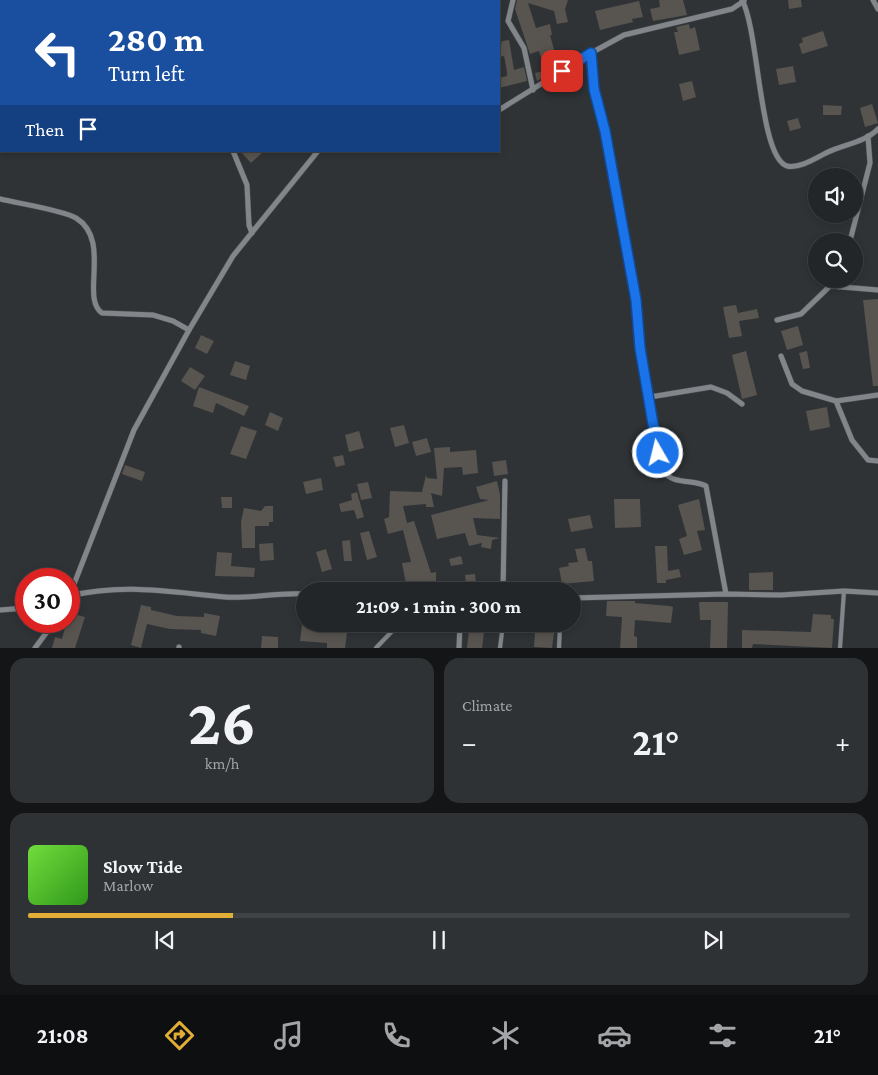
<!DOCTYPE html>
<html lang="en">
<head>
<meta charset="utf-8">
<style>
  :root { --surface:#232628; --page:#2f3234; --text:#f1f3f6; --muted:#a3a5a8; --line:#404345; --accent:#e3ae35 }
  body { margin:0; font-family:"Crimson Pro",serif; background:var(--page); color:var(--text); height:100vh; display:flex; flex-direction:column; font-size:19px; white-space:nowrap }
  * { box-sizing:border-box; margin:0 }
  p { font-size:16px; color:var(--muted) }
  .icon { flex:none; width:28px; height:28px; fill:none; stroke:currentColor; stroke-width:2; stroke-linecap:round; stroke-linejoin:round }
  .map { position:relative; height:648px; overflow:hidden }
  .side { display:flex; flex-direction:column; gap:10px; padding:10px; background:#131516; flex:1 }
  .side>* { flex:none }
  .hud { position:absolute; left:0px; top:0px; width:500px; height:152px; box-shadow:0 2px 8px #0003,0 0 0 1px var(--line); background:#1a4fa0; color:#fff; overflow:hidden }
  .controls { position:absolute; left:808px; top:168px; display:grid; gap:10px }
  .controls a { display:grid; place-items:center; width:55px; height:55px; border-radius:50%; background:var(--surface); box-shadow:0 2px 8px #0003,0 0 0 1px var(--line); font-size:25px }
  .speed { position:absolute; left:15px; top:568px; display:flex; gap:10px; font-size:25px; font-weight:700; text-align:center }
  .speed>* { display:grid; place-content:center; width:65px; height:65px; border-radius:50%; background:var(--surface); box-shadow:0 2px 8px #0003,0 0 0 1px var(--line); line-height:1 }
  .speed .limit { border:8px solid #d22; background:#fff; color:#111 }
  .pin { position:absolute; display:grid; place-items:center; width:42px; height:42px; color:#fff; margin:-21px; border-radius:10px; box-shadow:0 2px 8px #0006 }
  .me { position:absolute; width:55px; margin:-28px; rotate:352deg; stroke-linejoin:round; filter:drop-shadow(0 0 4px #0008) }
  .turn { display:flex; align-items:center; gap:18px; height:105px; padding:0 25px; font-size:22px }
  .turn .icon { width:65px; height:65px; stroke-width:2.5 }
  .turn b { display:block; font-size:35px; line-height:42px }
  .then { display:flex; align-items:center; height:48px; padding:0 25px; background:#0003; gap:10px; font-size:19px }
  .big { font-size:38px; font-weight:700; line-height:1.1 }
  .side .widget { flex:1; display:flex; flex-direction:column; justify-content:center; gap:8px; min-width:0; padding:0 18px; border-radius:15px; background:var(--page) }
  .side .dial { align-items:center; gap:0 }
  .dial b { font-size:65px; line-height:1 }
  .song { display:flex; align-items:center; gap:15px }
  .cover { width:60px; height:60px; border-radius:8px; background:linear-gradient(135deg,hsl(100 70% 55%),hsl(110 70% 35%)) }
  .played { height:5px; border-radius:2px; background:linear-gradient(90deg,var(--accent) 25%,var(--line) 25%) }
  .keys { display:flex; justify-content:space-around; direction:ltr }
  .heat { display:flex; justify-content:space-between; align-items:center; font-size:28px; direction:ltr }
  .side .tiles { flex:1; display:grid; gap:10px; grid-template-columns:1fr 1fr }
  .widget:last-child { grid-column:span 2 }
  .trip { position:absolute; left:296px; top:582px; width:285px; height:50px; border-radius:25px; background:var(--surface); box-shadow:0 2px 8px #0003,0 0 0 1px var(--line); font-weight:700; line-height:50px; text-align:center }
  .dock { display:flex; height:80px; justify-content:space-around; align-items:center; background:#0e0f10; color:var(--muted) }
  .dock .icon { width:35px; height:35px }
  .dock .selected { color:var(--accent) }
  .dock b { font-size:22px; color:var(--text) }
  .map>svg:first-child { display:block }
  .building { fill:#585450 }
  .lines { fill:none; stroke-linecap:round; stroke-linejoin:round }
  .lane-casing { stroke:#4b4f51; stroke-width:5 }
  .street-casing { stroke:#4b4f51; stroke-width:6 }
  .lane { stroke:#82868a; stroke-width:4 }
  .street { stroke:#82868a; stroke-width:5 }
  .route-casing { stroke:#114b97; stroke-width:12 }
  .route { stroke:#1a73e8; stroke-width:9 }
</style>
</head>
<body>
<div class="map">
<svg width="878" height="648" viewBox="0 0 878 648">
  <rect width="100%" height="100%" fill="#2f3336"/>
  <g class="building">
    <path d="M 517,0 L 568,0 L 565,9 L 568,22 L 557,24 L 554,11 L 528,3 L 536,28 L 550,24 L 552,35 L 550,35 L 558,64 L 544,68 L 539,51 L 530,54 L 515,9 Z"/>
    <path d="M 659,0 L 683,0 L 687,15 L 653,21 L 650,9 L 660,7 Z"/>
    <path d="M 788,0 L 801,0 L 802,7 L 789,9 Z"/>
    <path d="M 639,1 L 643,17 L 632,19 L 633,22 L 600,30 L 595,11 Z"/>
    <path d="M 689,24 L 690,29 L 695,27 L 700,50 L 679,55 L 674,32 L 678,32 L 676,27 Z"/>
    <path d="M 823,31 L 828,46 L 802,54 L 799,44 L 803,42 L 802,38 Z"/>
    <path d="M 509,40 L 514,70 L 524,67 L 527,81 L 499,88 L 499,78 L 507,76 L 507,72 L 504,56 L 499,57 L 499,50 L 502,41 Z"/>
    <path d="M 793,66 L 796,82 L 779,85 L 776,69 Z"/>
    <path d="M 547,70 L 549,74 L 537,81 L 535,73 Z"/>
    <path d="M 692,81 L 696,97 L 683,101 L 679,84 Z"/>
    <path d="M 872,104 L 878,123 L 865,127 L 860,108 Z"/>
    <path d="M 823,105 L 842,106 L 841,115 L 823,115 Z"/>
    <path d="M 798,118 L 801,128 L 790,131 L 787,121 Z"/>
    <path d="M 240,151 L 264,151 L 251,163 Z"/>
    <path d="M 878,299 L 878,386 L 873,386 L 863,300 Z"/>
    <path d="M 736,305 L 738,313 L 757,309 L 759,318 L 739,321 L 742,336 L 729,338 L 723,307 Z"/>
    <path d="M 798,326 L 803,345 L 787,350 L 781,331 Z"/>
    <path d="M 201,335 L 214,341 L 207,354 L 195,348 Z"/>
    <path d="M 746,351 L 757,395 L 742,399 L 732,355 Z"/>
    <path d="M 807,351 L 810,368 L 803,369 L 799,353 Z"/>
    <path d="M 235,361 L 250,366 L 246,380 L 230,375 Z"/>
    <path d="M 190,367 L 205,376 L 195,390 L 181,381 Z"/>
    <path d="M 199,387 L 249,406 L 244,416 L 216,403 L 213,413 L 193,406 Z"/>
    <path d="M 827,407 L 830,427 L 810,431 L 806,411 Z"/>
    <path d="M 270,412 L 283,418 L 278,431 L 265,425 Z"/>
    <path d="M 404,425 L 409,443 L 395,447 L 390,428 Z"/>
    <path d="M 241,426 L 257,431 L 246,459 L 230,454 Z"/>
    <path d="M 359,431 L 364,448 L 349,452 L 345,435 Z"/>
    <path d="M 427,438 L 431,452 L 416,456 L 412,442 Z"/>
    <path d="M 450,447 L 450,452 L 476,450 L 478,473 L 463,475 L 462,467 L 444,468 L 442,496 L 431,493 L 434,507 L 426,507 L 426,504 L 403,506 L 407,523 L 414,521 L 431,573 L 436,572 L 436,584 L 422,584 L 422,586 L 407,589 L 402,563 L 411,562 L 403,530 L 388,534 L 384,519 L 389,517 L 390,491 L 422,492 L 426,475 L 427,478 L 437,479 L 434,448 Z"/>
    <path d="M 343,455 L 345,465 L 336,467 L 333,457 Z"/>
    <path d="M 506,460 L 508,474 L 494,476 L 492,462 Z"/>
    <path d="M 125,465 L 145,472 L 142,481 L 122,474 Z"/>
    <path d="M 321,478 L 323,490 L 306,494 L 303,482 Z"/>
    <path d="M 497,481 L 500,495 L 500,519 L 473,518 L 477,535 L 500,538 L 492,540 L 491,549 L 481,547 L 482,543 L 469,546 L 465,533 L 437,539 L 431,515 L 489,500 L 480,499 L 476,487 Z"/>
    <path d="M 368,482 L 372,498 L 361,500 L 357,484 Z"/>
    <path d="M 357,492 L 364,517 L 357,519 L 354,510 L 341,512 L 339,504 L 352,500 L 351,494 Z"/>
    <path d="M 221,497 L 232,497 L 232,508 L 222,508 Z"/>
    <path d="M 614,499 L 640,499 L 641,527 L 615,528 Z"/>
    <path d="M 699,499 L 705,530 L 697,531 L 702,550 L 684,555 L 679,539 L 687,536 L 678,505 Z"/>
    <path d="M 265,506 L 273,506 L 273,522 L 269,522 L 269,526 L 255,526 L 255,548 L 242,548 L 241,522 L 244,508 L 261,511 Z"/>
    <path d="M 590,515 L 593,528 L 571,532 L 568,519 Z"/>
    <path d="M 369,531 L 377,557 L 367,560 L 360,533 Z"/>
    <path d="M 350,540 L 352,561 L 344,561 L 342,541 Z"/>
    <path d="M 273,543 L 274,560 L 260,561 L 259,544 Z"/>
    <path d="M 655,546 L 667,546 L 668,571 L 679,569 L 681,577 L 666,580 L 666,583 L 657,583 Z"/>
    <path d="M 585,548 L 588,561 L 592,561 L 594,581 L 562,584 L 559,568 L 569,566 L 568,563 L 578,562 L 575,549 Z"/>
    <path d="M 326,549 L 332,569 L 322,572 L 316,552 Z"/>
    <path d="M 217,552 L 232,553 L 231,566 L 255,568 L 254,577 L 215,576 Z"/>
    <path d="M 461,556 L 463,564 L 451,566 L 449,559 Z"/>
    <path d="M 773,572 L 773,590 L 749,590 L 749,573 Z"/>
    <path d="M 475,574 L 476,583 L 466,584 L 465,575 Z"/>
    <path d="M 607,601 L 635,601 L 635,603 L 669,606 L 673,607 L 671,623 L 635,620 L 634,636 L 637,637 L 637,648 L 620,648 L 622,617 L 606,616 Z"/>
    <path d="M 699,602 L 728,602 L 727,648 L 710,648 L 711,620 L 700,620 Z"/>
    <path d="M 141,605 L 151,607 L 151,610 L 177,616 L 204,617 L 204,613 L 220,616 L 216,636 L 201,633 L 201,630 L 170,629 L 147,624 L 141,648 L 131,645 Z"/>
    <path d="M 73,614 L 85,617 L 75,648 L 52,648 L 55,637 L 62,639 L 66,624 L 70,625 Z"/>
    <path d="M 813,614 L 831,615 L 831,619 L 834,619 L 832,648 L 753,644 L 752,648 L 742,648 L 742,630 L 811,632 Z"/>
    <path d="M 330,624 L 348,624 L 345,648 L 327,648 L 327,643 L 300,641 L 302,625 L 329,628 Z"/>
    <path d="M 469,630 L 484,632 L 482,648 L 467,648 Z"/>
    <path d="M 535,632 L 554,633 L 552,648 L 534,647 Z"/>
    <path d="M 262,636 L 278,637 L 278,648 L 261,648 Z"/>
  </g>
  <g class="lines">
    <defs>
      <g id="lane">
        <path d="M 376,648 L 399,624"/>
        <path d="M 500,648 L 503,624"/>
        <path d="M 559,648 L 560,624"/>
        <path d="M 840,648 L 844,591"/>
      </g>
      <g id="street">
        <path d="M 159,0 L 160,1"/>
        <path d="M 242,0 L 242,1"/>
        <path d="M 513,0 L 508,21 L 524,48 L 533,90"/>
        <path d="M 742,0 C 759,30 759,157 787,166 C 799,169 816,158 826,153 C 842,145 866,142 878,129"/>
        <path d="M 873,0 L 878,9"/>
        <path d="M 399,1 L 399,0"/>
        <path d="M 591,53 C 596,105 610,157 620,210 C 631,272 639,335 650,397 C 653,416 653,457 664,472 C 674,485 693,479 706,486 L 726,594"/>
        <path d="M 499,110 L 591,53 L 624,35 L 732,9 L 744,1"/>
        <path d="M 233,151 L 247,185 L 249,225 L 252,233"/>
        <path d="M 0,199 C 16,203 63,210 76,218 C 112,240 80,298 102,313 L 153,315 L 173,321 L 189,330"/>
        <path d="M 850,241 L 870,163 L 868,136"/>
        <path d="M 830,286 L 878,290"/>
        <path d="M 777,320 L 801,314 L 830,286 L 834,279"/>
        <path d="M 781,356 L 792,384 L 802,391 L 836,401 L 852,440 L 868,460 L 878,461"/>
        <path d="M 650,397 L 711,387 L 727,393 L 742,404"/>
        <path d="M 836,401 L 878,395"/>
        <path d="M 503,591 L 505,481"/>
        <path d="M 69,596 C 125,583 169,592 225,597 C 251,599 278,592 305,594"/>
        <path d="M 69,597 L 134,430 L 189,330 L 233,256 L 318,151"/>
        <path d="M 572,598 L 726,594 L 781,595 L 844,591 L 878,593"/>
        <path d="M 0,610 L 26,608"/>
        <path d="M 179,647 L 179,648"/>
        <path d="M 35,648 L 55,621"/>
        <path d="M 459,648 L 460,624"/>
      </g>
    </defs>
    <use href="#lane" class="lane-casing"/>
    <use href="#street" class="street-casing"/>
    <use href="#lane" class="lane"/>
    <use href="#street" class="street"/>
  </g>
  <g class="lines">
    <defs>
      <path id="route" d="M 562,71 L 591,53 L 594,89 L 605,131 L 636,300 L 640,348 L 658,453"/>
    </defs>
    <use href="#route" class="route-casing"/>
    <use href="#route" class="route"/>
  </g>
</svg>
<div class="controls">
<a><svg class="icon" aria-label="sound" viewBox="0 0 24 24"><path d="M4 9h4l5-4v14l-5-4H4zM17 9q2 3 0 6"/></svg></a>
<a><svg class="icon" aria-label="search" viewBox="0 0 24 24"><circle cx="10" cy="10" r="6"/><path d="M15 15l6 6"/></svg></a>
</div>
<div class="speed"><div class="limit">30</div></div>
<div class="pin" style="left:562px;top:71px;background:#d93025"><svg class="icon" aria-label="arrive" viewBox="0 0 24 24"><path d="M6 21V4h12l-3 4 3 4H6"/></svg></div>
<svg class="me" style="left:658px;top:453px" viewBox="-20 -20 40 40"><circle r="17" fill="#1a73e8" stroke="#fff" stroke-width="3"/><path d="M0-11L8 9 0 5-8 9z" fill="#fff"/></svg>
<div class="trip">21:09 · 1 min · 300 m</div>
<div class="hud">
<div class="turn"><svg class="icon" aria-label="left" viewBox="0 0 24 24"><path d="M17 20v-9H6M10 6l-5 5 5 5"/></svg><div><b>280 m</b>Turn left</div></div>
<div class="then">Then<svg class="icon" aria-label="arrive" viewBox="0 0 24 24"><path d="M6 21V4h12l-3 4 3 4H6"/></svg></div>
</div>
</div>
<section class="side">
<div class="tiles">
<div class="widget dial"><b>26</b><p>km/h</p></div>
<div class="widget"><p>Climate</p>
<div class="heat"><a>−</a><b class="big">21°</b><a>+</a></div>
</div>
<div class="widget">
<div class="song"><i class="cover"></i><div><b>Slow Tide</b><p>Marlow</p></div></div>
<div class="played"></div>
<div class="keys"><svg class="icon" aria-label="previous" viewBox="0 0 24 24"><path d="M18 5L8 12l10 7zM5 5v14"/></svg><svg class="icon" aria-label="pause" viewBox="0 0 24 24"><path d="M8 5v14M16 5v14"/></svg><svg class="icon" aria-label="next" viewBox="0 0 24 24"><path d="M6 5l10 7-10 7zM19 5v14"/></svg></div>
</div>
</div>
</section>
<nav class="dock">
<b>21:08</b>
<svg class="icon selected" aria-label="directions" viewBox="0 0 24 24"><path d="M12 3l9 9-9 9-9-9zM9 14v-3h6M13 9l2 2-2 2"/></svg>
<svg class="icon" aria-label="music" viewBox="0 0 24 24"><path d="M9 18V5l10-2v13"/><circle cx="6" cy="18" r="3"/><circle cx="16" cy="16" r="3"/></svg>
<svg class="icon" aria-label="phone" viewBox="0 0 24 24"><path d="M5 4h4l2 5-3 2q2 4 5 5l2-3 5 2v4C11 20 4 13 5 4z"/></svg>
<svg class="icon" aria-label="climate" viewBox="0 0 24 24"><path d="M12 3v18M4 7l16 10M4 17L20 7"/></svg>
<svg class="icon" aria-label="car" viewBox="0 0 24 24"><path d="M5 17H2v-5l4-1 3-4h7l3 4 3 1v5h-3M9 17h6M6 11h13"/><circle cx="7" cy="17" r="2"/><circle cx="17" cy="17" r="2"/></svg>
<svg class="icon" aria-label="filters" viewBox="0 0 24 24"><path d="M4 7h16M4 17h16"/><circle cx="9" cy="7" r="2"/><circle cx="15" cy="17" r="2"/></svg>
<b>21°</b>
</nav>
</body>
</html>
